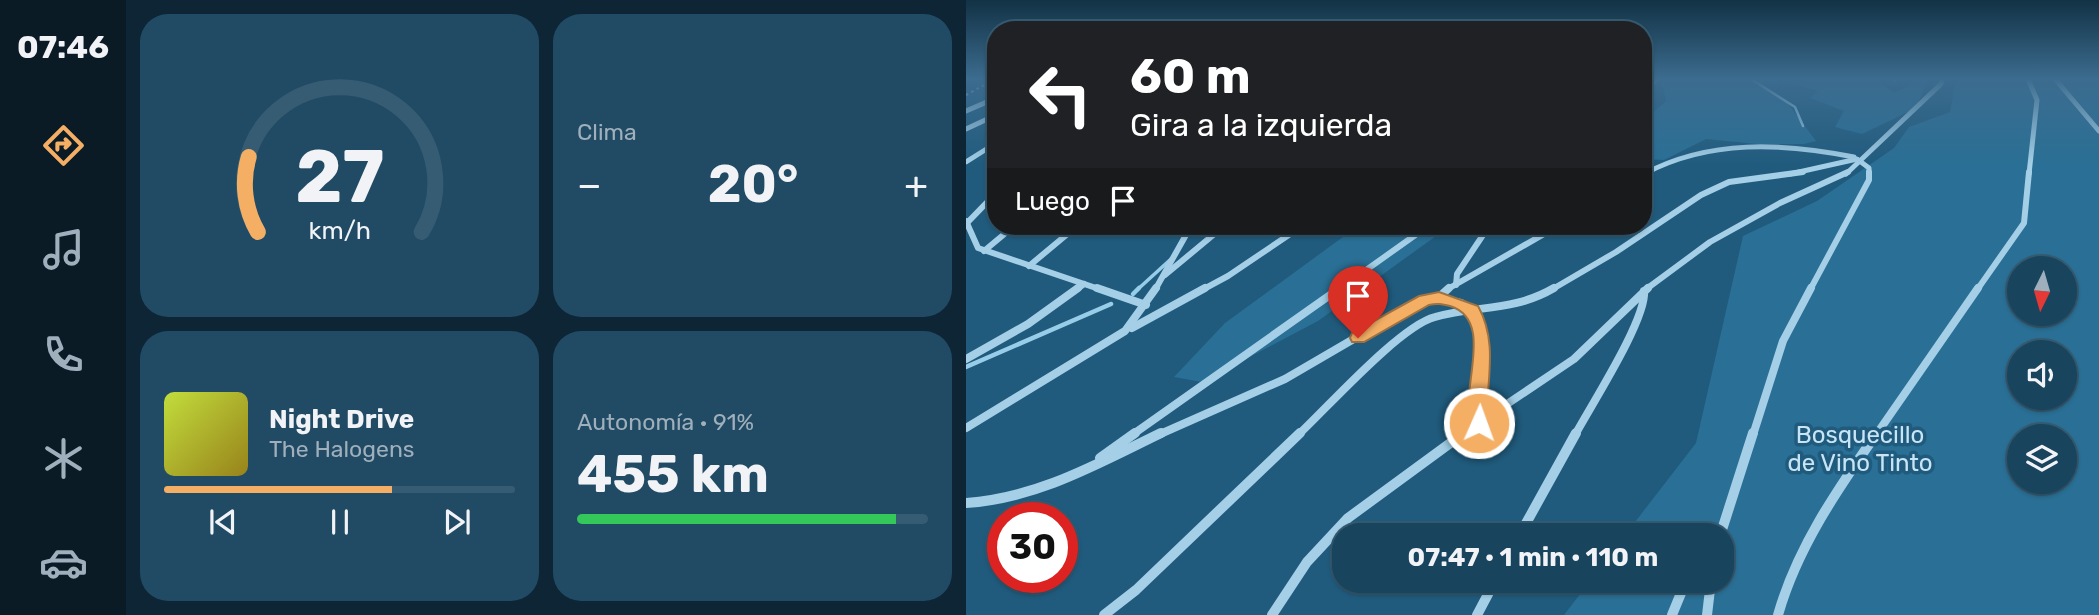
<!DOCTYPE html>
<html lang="es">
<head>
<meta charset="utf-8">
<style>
  :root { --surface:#18445e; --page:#214b64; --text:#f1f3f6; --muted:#9fb0bc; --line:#365c73; --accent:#f4af65 }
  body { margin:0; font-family:Rubik,sans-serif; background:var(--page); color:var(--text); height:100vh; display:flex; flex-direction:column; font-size:26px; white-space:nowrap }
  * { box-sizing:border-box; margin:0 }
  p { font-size:23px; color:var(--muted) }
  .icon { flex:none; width:38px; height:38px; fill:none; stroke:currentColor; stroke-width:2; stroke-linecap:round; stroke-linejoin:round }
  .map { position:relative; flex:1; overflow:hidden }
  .details { display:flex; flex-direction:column; gap:14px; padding:14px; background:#0d2534; width:840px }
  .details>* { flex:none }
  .guide { position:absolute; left:21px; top:21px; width:665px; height:214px; border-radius:28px; box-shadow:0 2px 5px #0004,0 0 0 2px var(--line); background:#202124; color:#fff; overflow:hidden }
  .needle { width:46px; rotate:185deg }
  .tools { position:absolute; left:1041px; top:256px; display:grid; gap:14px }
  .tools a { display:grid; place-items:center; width:70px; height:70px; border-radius:50%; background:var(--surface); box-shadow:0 2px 5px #0004,0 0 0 2px var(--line); font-size:35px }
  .speed { position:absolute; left:21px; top:502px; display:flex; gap:14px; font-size:35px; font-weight:700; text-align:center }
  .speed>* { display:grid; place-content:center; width:91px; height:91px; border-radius:50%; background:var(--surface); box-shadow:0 2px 5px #0004,0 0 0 2px var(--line); line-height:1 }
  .speed .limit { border:10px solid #d22; background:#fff; color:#111 }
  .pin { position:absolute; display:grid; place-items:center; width:60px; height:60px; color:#fff; margin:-72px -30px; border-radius:50% 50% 50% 0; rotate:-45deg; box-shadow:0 0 7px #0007 }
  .pin .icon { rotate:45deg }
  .me { position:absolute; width:77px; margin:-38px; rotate:2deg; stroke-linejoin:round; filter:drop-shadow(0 0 5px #0008) }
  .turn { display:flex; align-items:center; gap:24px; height:147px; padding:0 28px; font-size:32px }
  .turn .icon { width:91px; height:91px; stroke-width:2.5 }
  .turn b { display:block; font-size:49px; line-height:60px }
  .then { display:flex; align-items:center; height:66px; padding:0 28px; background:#0003; gap:14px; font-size:26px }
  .big { font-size:52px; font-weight:700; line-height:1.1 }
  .details .tile { flex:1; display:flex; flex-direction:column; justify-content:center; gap:10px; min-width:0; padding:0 24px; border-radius:28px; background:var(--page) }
  .details .dial { align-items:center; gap:0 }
  .dial svg { height:182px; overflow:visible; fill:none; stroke:var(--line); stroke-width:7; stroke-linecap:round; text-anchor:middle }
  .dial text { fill:var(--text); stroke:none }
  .song { display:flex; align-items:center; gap:21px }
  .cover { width:84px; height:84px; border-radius:10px; background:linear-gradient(135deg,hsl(70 70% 55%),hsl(50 70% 35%)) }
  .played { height:7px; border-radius:4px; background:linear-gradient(90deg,var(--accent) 65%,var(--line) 65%) }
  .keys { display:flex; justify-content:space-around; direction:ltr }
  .heat { display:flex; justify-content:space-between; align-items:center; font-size:38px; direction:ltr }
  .charge { height:10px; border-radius:5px; background:linear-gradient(90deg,#34c759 91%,var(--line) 0) }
  .details .tiles { flex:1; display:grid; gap:14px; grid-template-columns:repeat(2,1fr) }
  .trip { position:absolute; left:366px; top:523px; width:402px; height:70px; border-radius:28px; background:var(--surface); box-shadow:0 2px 5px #0004,0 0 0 2px var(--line); font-weight:700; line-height:70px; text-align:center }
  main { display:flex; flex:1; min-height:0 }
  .menu { display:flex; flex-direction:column; width:126px; justify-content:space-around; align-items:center; background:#0a1b26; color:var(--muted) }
  .menu .icon { width:49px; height:49px }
  .menu .active { color:var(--accent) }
  .menu b { font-size:32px; color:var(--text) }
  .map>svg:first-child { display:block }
  .green { fill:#2a6f95; fill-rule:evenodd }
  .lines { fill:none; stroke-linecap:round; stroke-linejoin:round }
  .stream-far2 { stroke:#97cde8; stroke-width:2.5 }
  .stream-far1 { stroke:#97cde8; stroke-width:3.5 }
  .stream { stroke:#97cde8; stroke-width:4.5 }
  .path { stroke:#a4cfe7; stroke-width:2; stroke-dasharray:2.5 3.5; stroke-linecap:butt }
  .minor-far3 { stroke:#a4cfe7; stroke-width:5 }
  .minor-far2 { stroke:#a4cfe7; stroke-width:6 }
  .minor-far1 { stroke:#a4cfe7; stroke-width:8 }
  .minor { stroke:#a4cfe7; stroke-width:10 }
  .route { fill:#f4af65; stroke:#9f7242; stroke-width:2 }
  .labels { text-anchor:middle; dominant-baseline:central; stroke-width:7; stroke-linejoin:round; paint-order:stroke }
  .near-park-label { font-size:24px; fill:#c7e5f5; stroke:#205b7d }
</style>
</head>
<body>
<main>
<nav class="menu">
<b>07:46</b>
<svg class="icon active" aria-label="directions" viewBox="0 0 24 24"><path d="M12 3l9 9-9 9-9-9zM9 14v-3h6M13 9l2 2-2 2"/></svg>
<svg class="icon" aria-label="music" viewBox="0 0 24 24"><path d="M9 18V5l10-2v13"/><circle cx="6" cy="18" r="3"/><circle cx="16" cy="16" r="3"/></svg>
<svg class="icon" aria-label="phone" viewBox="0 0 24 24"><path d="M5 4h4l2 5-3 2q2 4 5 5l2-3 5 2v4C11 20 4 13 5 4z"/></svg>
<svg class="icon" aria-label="climate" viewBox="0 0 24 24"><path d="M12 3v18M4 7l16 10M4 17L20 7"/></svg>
<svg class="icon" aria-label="car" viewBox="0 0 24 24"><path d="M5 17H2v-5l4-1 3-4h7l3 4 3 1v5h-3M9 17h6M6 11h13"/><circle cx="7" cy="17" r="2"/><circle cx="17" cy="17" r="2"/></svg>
</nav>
<section class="details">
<div class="tiles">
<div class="tile dial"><svg viewBox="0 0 100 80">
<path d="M14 69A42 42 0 1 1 86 69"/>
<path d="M14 69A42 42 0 0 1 10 36" stroke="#f4af65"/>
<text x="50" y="56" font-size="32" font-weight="700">27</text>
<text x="50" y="72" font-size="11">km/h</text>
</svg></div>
<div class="tile"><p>Clima</p>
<div class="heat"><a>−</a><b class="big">20°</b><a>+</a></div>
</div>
<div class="tile">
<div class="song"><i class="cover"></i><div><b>Night Drive</b><p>The Halogens</p></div></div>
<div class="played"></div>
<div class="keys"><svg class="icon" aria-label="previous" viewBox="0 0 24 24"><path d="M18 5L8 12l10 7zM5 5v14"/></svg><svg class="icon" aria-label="pause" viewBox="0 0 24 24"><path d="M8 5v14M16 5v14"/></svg><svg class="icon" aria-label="next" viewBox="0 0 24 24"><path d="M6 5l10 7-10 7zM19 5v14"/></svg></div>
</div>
<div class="tile"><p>Autonomía · 91%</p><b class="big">455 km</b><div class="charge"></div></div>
</div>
</section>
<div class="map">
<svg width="1133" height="615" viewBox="0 0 1133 615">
  <rect width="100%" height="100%" fill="#205b7d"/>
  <g class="green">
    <path d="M 695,79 L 784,79 L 820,101 L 850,141 L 838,144 L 791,144 L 740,139 L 698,160 L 677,159 L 677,121 L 700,101 Z"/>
    <path d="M 811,79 L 909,79 L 928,93 L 946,84 L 944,79 L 962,79 L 950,108 L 896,134 L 869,127 L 878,111 L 844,98 L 852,91 Z"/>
    <path d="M 990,79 L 1133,79 L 1133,615 L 598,615 L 624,581 L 756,581 L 756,536 L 659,535 L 730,443 L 777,236 L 851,201 L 928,148 L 943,127 L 984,112 ZM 1054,268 L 1099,268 L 1099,313 L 1054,313 ZM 1054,352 L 1099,352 L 1099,397 L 1054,397 ZM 1054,436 L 1099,436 L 1099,481 L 1054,481 Z"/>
    <path d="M 392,226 L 484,226 L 352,321 L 236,382 L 208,377 L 259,323 Z"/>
  </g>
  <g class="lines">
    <g class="stream-far2">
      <path d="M 785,79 L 829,107 L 837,126"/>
      <path d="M 927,79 L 929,81"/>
      <path d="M 677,95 L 692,79"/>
    </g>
    <g class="stream-far1">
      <path d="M 233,233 L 240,226"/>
      <path d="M 171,290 L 205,259"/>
    </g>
    <g class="stream">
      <path d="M 167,294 L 173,288"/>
      <path d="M 0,367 L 145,304"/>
    </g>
    <path class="path" d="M 0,95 L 29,79"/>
    <g class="minor-far3">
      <path d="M 1062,79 L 1071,100 L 1063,174"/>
      <path d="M 1089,79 L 1133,131"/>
      <path d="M 0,111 L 30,98"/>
      <path d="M 0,129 L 30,115"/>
      <path d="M 0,162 L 30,143"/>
      <path d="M 678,174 C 743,139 817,143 888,157"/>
      <path d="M 824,174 L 891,159 L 903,168 L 903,174"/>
      <path d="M 880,174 L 975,84 L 976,79"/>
    </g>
    <g class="minor-far2">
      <path d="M 677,174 L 681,172"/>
      <path d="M 0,221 L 12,248 L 136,290"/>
      <path d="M 1,223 L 30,193"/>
      <path d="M 18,251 L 48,226"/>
      <path d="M 63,266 L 111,226"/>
      <path d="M 199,275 L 258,226"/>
      <path d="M 490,285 L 491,274 L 523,226"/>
      <path d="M 110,290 L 118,284"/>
      <path d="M 189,290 L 225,226"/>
      <path d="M 236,290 L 262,276 L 336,226"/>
      <path d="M 372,290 L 462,226"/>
      <path d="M 480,290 L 592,226"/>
      <path d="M 585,290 L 650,252 L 735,195 L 763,182 L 837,172"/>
      <path d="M 679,290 L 744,242 L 814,203 L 882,172"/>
      <path d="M 844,290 L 903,180 L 903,172"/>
      <path d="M 1011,290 L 1058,223 L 1063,172"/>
    </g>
    <g class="minor-far1">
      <path d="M 131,288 L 180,305"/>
      <path d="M 473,297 L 483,288"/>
      <path d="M 166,328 L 239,288"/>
      <path d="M 0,359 L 62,324 L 112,288"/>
      <path d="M 0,428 L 159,331 L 190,288"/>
      <path d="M 166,435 L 374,288"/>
      <path d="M 192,435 L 319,379 L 446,305 L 471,298 L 495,303 L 505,309 L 512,320 L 517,348 L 513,423"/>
      <path d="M 332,435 C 362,407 434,326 469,317 C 511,305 547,312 588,288"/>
      <path d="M 495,435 L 608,359 L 682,288"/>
      <path d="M 609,435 C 624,407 681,319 678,291"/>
      <path d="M 787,435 L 817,341 L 845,288"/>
      <path d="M 910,435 L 1012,288"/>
    </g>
    <g class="minor">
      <path d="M 134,458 L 169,433"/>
      <path d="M 0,503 C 72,498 131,464 195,433"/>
      <path d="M 553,536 L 610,433"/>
      <path d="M 754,536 L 787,433"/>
      <path d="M 138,615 L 170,590 L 334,433"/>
      <path d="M 306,615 L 341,562 L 382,518 L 498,433"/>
      <path d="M 511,615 L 529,581"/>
      <path d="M 706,615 L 720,581"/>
      <path d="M 741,615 L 745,581"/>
      <path d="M 812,615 C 831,548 871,490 911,433"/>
    </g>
  </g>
  <linearGradient id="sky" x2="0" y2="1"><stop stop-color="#123245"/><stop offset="0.48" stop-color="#3c6c8f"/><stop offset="1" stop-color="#3c6c8f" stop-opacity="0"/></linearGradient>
  <rect width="1133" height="165" fill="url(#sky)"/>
  <path class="route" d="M 473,292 L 512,306 C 530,338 523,372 521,406 C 520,415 524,421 520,429 L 513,431 L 506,429 C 490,396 532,321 484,306 C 476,304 471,303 463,305 L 398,342 L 386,342 L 384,338 L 386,333 L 453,296 Z"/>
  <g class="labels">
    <g class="near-park-label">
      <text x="894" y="435">Bosquecillo<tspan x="894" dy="28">de Vino Tinto</tspan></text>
    </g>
  </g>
</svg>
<div class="tools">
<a><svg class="needle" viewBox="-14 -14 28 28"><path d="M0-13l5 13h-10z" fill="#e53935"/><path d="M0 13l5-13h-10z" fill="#9fb0bc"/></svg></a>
<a><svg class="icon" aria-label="sound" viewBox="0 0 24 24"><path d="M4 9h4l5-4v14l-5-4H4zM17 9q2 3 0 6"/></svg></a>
<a><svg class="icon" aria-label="layers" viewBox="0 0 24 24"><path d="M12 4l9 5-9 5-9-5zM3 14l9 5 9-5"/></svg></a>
</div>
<div class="speed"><div class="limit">30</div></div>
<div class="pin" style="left:392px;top:338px;background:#d93025"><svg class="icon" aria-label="arrive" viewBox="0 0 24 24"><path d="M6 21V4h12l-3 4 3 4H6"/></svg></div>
<svg class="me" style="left:513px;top:423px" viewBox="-20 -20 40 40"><circle r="17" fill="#f4af65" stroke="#fff" stroke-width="3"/><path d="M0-11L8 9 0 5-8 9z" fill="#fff"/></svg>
<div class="trip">07:47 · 1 min · 110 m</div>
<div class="guide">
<div class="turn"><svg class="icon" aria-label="left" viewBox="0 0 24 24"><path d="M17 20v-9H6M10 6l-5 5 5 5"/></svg><div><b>60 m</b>Gira a la izquierda</div></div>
<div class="then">Luego<svg class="icon" aria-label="arrive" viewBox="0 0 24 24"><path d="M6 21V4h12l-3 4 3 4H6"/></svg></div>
</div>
</div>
</main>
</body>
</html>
